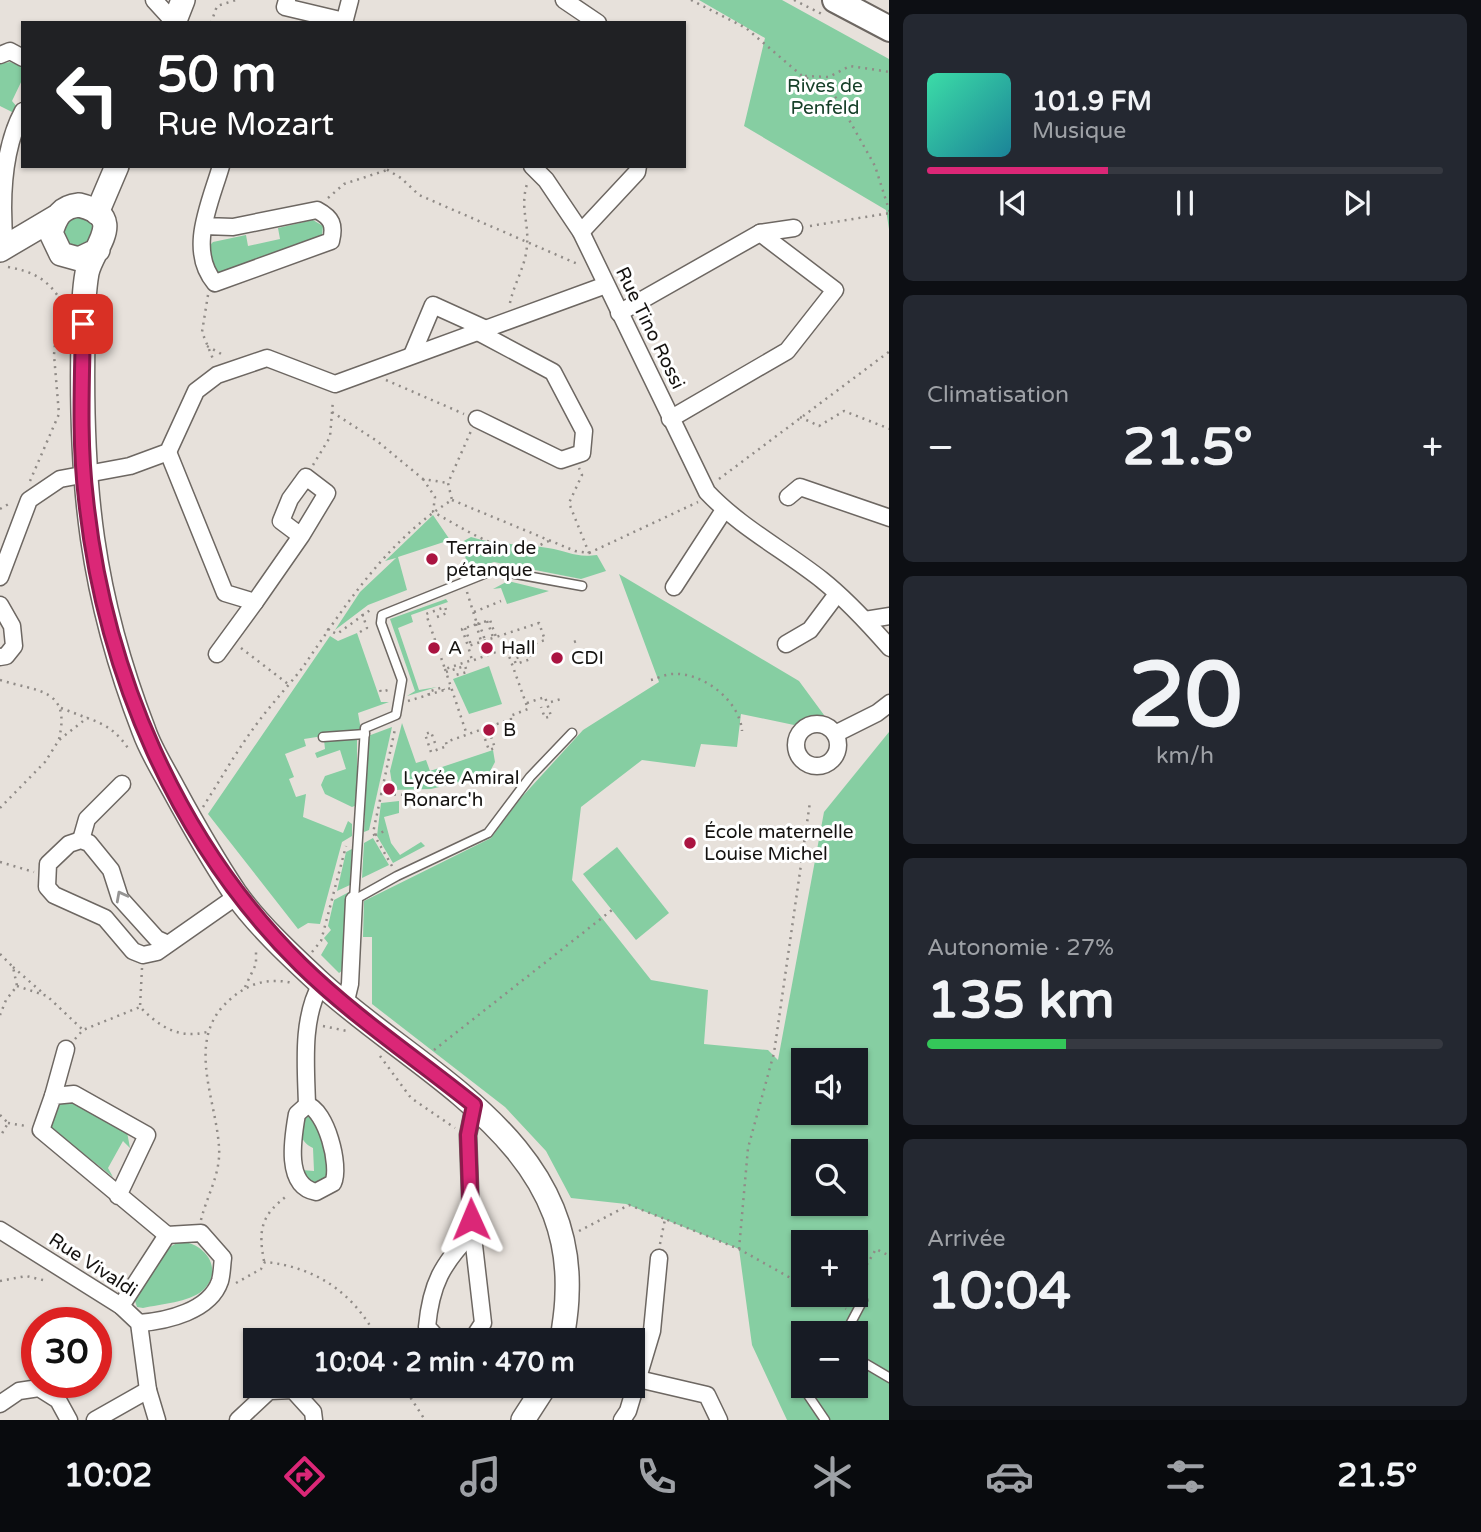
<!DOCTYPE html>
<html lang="fr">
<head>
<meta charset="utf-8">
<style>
  :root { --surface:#171b24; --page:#242831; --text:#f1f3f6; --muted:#9ea1a6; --line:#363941; --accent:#db2777 }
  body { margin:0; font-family:"Varela Round",sans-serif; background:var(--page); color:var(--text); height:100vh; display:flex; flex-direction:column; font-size:26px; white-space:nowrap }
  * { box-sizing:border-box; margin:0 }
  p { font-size:23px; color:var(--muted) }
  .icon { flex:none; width:38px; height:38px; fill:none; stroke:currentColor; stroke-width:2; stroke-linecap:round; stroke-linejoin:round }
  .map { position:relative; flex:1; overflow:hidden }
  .panel { display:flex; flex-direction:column; gap:14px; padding:14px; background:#0d0f14; width:592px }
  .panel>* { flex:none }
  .top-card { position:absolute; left:21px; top:21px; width:665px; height:147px; border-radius:0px; box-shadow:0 2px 5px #0004; background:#202124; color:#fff; overflow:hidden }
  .controls { position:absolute; left:791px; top:1048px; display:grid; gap:14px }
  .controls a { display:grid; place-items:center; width:77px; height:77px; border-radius:0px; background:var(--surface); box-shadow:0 2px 5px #0004; font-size:35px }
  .speed { position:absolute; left:21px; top:1307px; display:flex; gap:14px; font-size:35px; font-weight:700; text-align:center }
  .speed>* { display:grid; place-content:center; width:91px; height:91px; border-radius:50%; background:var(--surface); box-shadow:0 2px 5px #0004; line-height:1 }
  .speed .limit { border:10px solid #d22; background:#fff; color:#111 }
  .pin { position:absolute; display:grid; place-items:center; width:60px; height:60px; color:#fff; margin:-30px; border-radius:14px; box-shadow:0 4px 10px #0006 }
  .me { position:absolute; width:77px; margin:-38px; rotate:359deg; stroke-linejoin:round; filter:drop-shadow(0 0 5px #0008) }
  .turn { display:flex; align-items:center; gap:24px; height:147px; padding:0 21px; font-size:32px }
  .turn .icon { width:91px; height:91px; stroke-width:2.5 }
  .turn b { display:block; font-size:49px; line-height:60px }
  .big { font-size:52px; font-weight:700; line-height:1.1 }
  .panel .card { flex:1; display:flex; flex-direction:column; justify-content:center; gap:10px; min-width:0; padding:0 24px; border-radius:10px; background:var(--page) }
  .panel .dial { align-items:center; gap:0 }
  .dial b { font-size:91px; line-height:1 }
  .song { display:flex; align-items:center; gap:21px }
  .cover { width:84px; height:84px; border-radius:10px; background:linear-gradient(135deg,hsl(160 70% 55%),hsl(190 70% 35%)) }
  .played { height:7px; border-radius:4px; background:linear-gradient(90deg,var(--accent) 35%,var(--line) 35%) }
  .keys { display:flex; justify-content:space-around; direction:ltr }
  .heat { display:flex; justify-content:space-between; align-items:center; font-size:38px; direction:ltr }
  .charge { height:10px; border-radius:5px; background:linear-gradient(90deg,#34c759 27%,var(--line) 0) }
  .trip { position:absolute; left:243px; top:1328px; width:402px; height:70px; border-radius:0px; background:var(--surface); box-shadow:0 2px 5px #0004; font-weight:700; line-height:70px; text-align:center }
  .tabs { display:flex; height:112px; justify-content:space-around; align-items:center; background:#090b0e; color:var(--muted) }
  .tabs .icon { width:49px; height:49px }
  .tabs .selected { color:var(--accent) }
  .tabs b { font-size:32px; color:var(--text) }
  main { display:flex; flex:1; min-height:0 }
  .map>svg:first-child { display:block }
  .green { fill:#86cea2; fill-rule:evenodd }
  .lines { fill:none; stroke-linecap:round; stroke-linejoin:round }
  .lane-casing { stroke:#6d6762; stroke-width:11 }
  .street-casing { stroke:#6d6762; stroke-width:19 }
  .secondary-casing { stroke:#6d6762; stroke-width:26 }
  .primary-casing { stroke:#6d6762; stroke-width:28 }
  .path { stroke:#908b87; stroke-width:2.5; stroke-dasharray:2 5; stroke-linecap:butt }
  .lane { stroke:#fff; stroke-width:8 }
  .street { stroke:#fff; stroke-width:16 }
  .secondary { stroke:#fff; stroke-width:23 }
  .primary { stroke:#fff; stroke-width:24 }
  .oneway { stroke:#969594 }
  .route-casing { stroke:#8e194d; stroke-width:18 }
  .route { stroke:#db2777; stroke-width:12 }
  .poi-dot { fill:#aa1441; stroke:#fff; stroke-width:2.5 }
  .labels { text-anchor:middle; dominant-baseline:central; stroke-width:6; stroke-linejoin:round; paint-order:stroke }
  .park-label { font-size:19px; fill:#17412a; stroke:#fff }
  .street-label { font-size:19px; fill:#151311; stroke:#fff }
  .poi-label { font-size:19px; fill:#151311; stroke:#fff; text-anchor:start }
</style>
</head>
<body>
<main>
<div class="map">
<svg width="890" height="1420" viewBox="0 0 890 1420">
  <rect width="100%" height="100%" fill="#e7e1db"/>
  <g class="green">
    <path d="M 699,0 L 782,0 L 889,59 L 889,229 L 886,210 L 744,126 L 765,38 Z"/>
    <path d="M 10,62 L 23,67 L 23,78 L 12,101 L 18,108 L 12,112 L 0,106 L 0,64 Z"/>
    <path d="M 76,214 L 90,220 L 94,232 L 85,248 L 71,249 L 60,226 Z"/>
    <path d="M 313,220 L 323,226 L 322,236 L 228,274 L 216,274 L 207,248 L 213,242 L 246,235 L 248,246 L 280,239 L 278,228 Z"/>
    <path d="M 433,515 L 450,540 L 398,557 L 407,590 L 368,605 L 335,630 L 360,592 L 396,558 L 385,561 Z"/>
    <path d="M 471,537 C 497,545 522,544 548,548 C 568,551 575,558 597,555 L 606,571 L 581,579 L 494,562 L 470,570 L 460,543 Z"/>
    <path d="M 619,574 L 799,681 L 824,715 L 794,725 L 741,714 L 737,747 L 701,744 L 695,767 L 642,760 L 581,807 L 572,880 L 651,980 L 708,990 L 704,1044 L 768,1050 L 778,1060 L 824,812 L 889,732 L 889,1420 L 787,1420 L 752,1345 L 739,1249 L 626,1204 L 571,1198 L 546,1151 L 505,1107 L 372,1004 L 372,937 L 363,937 L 364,901 L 491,838 L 520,799 L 583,730 L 659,682 ZM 803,1060 L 856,1060 L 856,1113 L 803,1113 ZM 803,1152 L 856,1152 L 856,1204 L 803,1204 ZM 803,1242 L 856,1242 L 856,1295 L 803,1295 ZM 803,1334 L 856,1334 L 856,1386 L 803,1386 Z"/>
    <path d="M 508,581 L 549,591 L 507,604 L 501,588 L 493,589 Z"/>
    <path d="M 446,599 L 448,602 L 411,615 L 413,622 L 398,628 L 419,690 L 437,687 L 407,696 L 415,691 L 390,619 Z"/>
    <path d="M 357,633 L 381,702 L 389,702 L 358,713 L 361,730 L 304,739 L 306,746 L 285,754 L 294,777 L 289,779 L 296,797 L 306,794 L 303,817 L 343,833 L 348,821 L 352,824 L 352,836 L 342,842 L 320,924 L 308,923 L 298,929 L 208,814 L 330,636 L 338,641 Z"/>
    <path d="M 489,666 L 502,704 L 469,714 L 453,679 Z"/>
    <path d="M 402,723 L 416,763 L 426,760 L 430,771 L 493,750 L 495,762 L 488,775 L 431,789 L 393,790 L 390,771 Z"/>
    <path d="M 392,727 L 369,830 L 364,832 L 368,736 Z"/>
    <path d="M 357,738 L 357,805 L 352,807 L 325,794 L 321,785 L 325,776 L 346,769 L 340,750 L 317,758 L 315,753 L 325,749 L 324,740 Z"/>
    <path d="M 399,801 L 399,813 L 384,817 L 391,843 L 400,855 L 421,842 L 425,846 L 393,863 L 377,836 L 381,803 Z"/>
    <path d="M 373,838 L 389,865 L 362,878 L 364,843 Z"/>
    <path d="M 617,847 L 669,913 L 636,940 L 583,874 Z"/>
    <path d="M 352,849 L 350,885 L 337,891 L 346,852 Z"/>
    <path d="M 349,892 L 343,970 L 339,973 L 321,955 L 328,943 L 324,938 L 331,930 L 328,926 L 334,900 Z"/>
    <path d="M 79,1101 L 127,1132 L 130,1148 L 123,1141 L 108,1168 L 113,1177 L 51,1128 L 49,1121 L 58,1103 Z"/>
    <path d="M 310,1111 L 328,1146 L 327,1182 L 310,1185 L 302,1170 L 314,1171 L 313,1148 C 297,1140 301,1130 303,1114 Z"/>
    <path d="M 179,1242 C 204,1241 226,1270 202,1291 C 189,1302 161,1304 143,1308 L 137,1307 L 134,1298 L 166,1249 Z"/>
  </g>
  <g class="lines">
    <defs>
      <g id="lane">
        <path d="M 323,737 L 365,734"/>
        <path d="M 354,900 L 365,728 L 396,715 L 402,680 L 381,623 L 382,615 L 494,570 L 582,586"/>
        <path d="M 354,900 L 397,876 L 488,833 L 530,777 L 572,733"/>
        <path d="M 845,1334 L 863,1300"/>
        <path d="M 856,1358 L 890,1378"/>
        <path d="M 810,1386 L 808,1395 L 825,1420"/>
      </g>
      <g id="street">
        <path d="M 154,0 L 175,23"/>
        <path d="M 287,0 L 285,7 L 344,21"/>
        <path d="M 564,0 L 598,23"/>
        <path d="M 344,23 L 350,0"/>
        <path d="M 0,55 L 10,51 L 23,58"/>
        <path d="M 532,166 L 546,180 L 581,232 L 707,492 C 740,527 784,550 822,580 C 847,600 869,624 890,648"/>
        <path d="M 204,226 L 233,227 L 317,210 C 332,218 335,225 331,241 L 215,283 C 187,250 210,204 221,166"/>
        <path d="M 581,232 L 637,172 L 638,166"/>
        <path d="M 760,233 L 794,228"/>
        <path d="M 5,248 C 1,205 2,150 23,111"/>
        <path d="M 619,313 L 760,233 L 835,290 L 787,351 L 670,419"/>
        <path d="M 412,355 L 433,305 L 486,329"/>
        <path d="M 477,419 L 561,460 L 582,453 L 584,431 L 553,372 L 478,332"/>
        <path d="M 168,452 L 225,593 L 255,602 L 301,536 L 281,521 L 290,499 L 306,477 L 327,493 L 301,536"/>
        <path d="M 788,497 L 800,487 L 890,518"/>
        <path d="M 0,577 L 29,500 L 60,479 L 130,466 L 168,452 L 196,391 L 217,375 L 267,358 L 335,384 L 606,285"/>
        <path d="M 674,587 L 724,510"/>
        <path d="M 0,605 L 12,626 L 14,646 L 6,656 L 0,657"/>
        <path d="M 865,620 L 890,616"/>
        <path d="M 786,644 L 810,630 L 837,594"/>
        <path d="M 217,654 L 255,602"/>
        <circle cx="817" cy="745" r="21"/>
        <path d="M 835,734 L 877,713 L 890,703"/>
        <path d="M 81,840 L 87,819 L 122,784"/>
        <path d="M 168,944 L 157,939 L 120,898 L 111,870 L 89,843 L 81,840 L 69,844 L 48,864 L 47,887 L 54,895 L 105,918 L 133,951 L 143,955 L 157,952 L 237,896"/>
        <path d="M 345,1005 L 350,984 L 354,900"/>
        <path d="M 53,1096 L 66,1049"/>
        <path d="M 307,1105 C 326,1110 341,1166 333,1183 L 316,1192 C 284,1186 293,1137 297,1114 Z"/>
        <path d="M 307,1105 C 306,1066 301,1019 321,984"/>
        <path d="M 118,1196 L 147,1135 L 74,1094 L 53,1096 L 41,1130 L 167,1235 L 201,1233 L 223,1258 C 222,1265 222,1274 220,1281 C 210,1311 167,1321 139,1323"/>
        <path d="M 0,1230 L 121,1306 L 139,1323 L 148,1390 L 157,1420"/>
        <path d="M 121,1306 L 167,1235"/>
        <path d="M 439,1340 L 427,1327 C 431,1284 442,1264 472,1233"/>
        <path d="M 472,1340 L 483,1323 L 471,1219 L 468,1135 L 474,1106"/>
        <path d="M 634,1378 L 707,1395 L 719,1420"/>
        <path d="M 0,1404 L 19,1391 L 39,1388 L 58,1400 L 69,1420"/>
        <path d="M 95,1420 L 148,1390"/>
        <path d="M 238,1420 L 269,1391 L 293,1390 L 313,1412 L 314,1420"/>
        <path d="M 622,1420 L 628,1411 L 652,1331 L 659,1258"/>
      </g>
      <g id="secondary">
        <path d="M 174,23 L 183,0"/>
        <path d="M 97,213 L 117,166"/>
        <path d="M 0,250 L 56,217"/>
        <path d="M 98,250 L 79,259 L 61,254 L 51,233 C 56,216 61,207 79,205 C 129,217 92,248 87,273 C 83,295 83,317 83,339 C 80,485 91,594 144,731 C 151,751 164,771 174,790 C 193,825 213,860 235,893 C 257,924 289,954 317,980 C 415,1071 574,1138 567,1294 C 567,1310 564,1325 562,1340"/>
        <path d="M 523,1420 L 545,1386"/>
      </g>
      <path id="primary" d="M 835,0 L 890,29"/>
    </defs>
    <use href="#lane" class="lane-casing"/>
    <use href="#street" class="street-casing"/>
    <use href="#secondary" class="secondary-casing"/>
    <use href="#primary" class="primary-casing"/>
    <g class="path">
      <path d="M 691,0 L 746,28 L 801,75 L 827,88 L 838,100 L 875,166 L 890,213"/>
      <path d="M 794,0 L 822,14"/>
      <path d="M 211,23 L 217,6 L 236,0"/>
      <path d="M 805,76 L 829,77 L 850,66 L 890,72"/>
      <path d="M 381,166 L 401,178 L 419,195 L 580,265"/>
      <path d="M 328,198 L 344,184 L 387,170"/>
      <path d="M 810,226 L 890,213"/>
      <path d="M 8,267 C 30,271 47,278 59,298"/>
      <path d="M 208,295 L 202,332 L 213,359"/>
      <path d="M 510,303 C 514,283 526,266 527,245 C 529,220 519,207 528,181"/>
      <path d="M 207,346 L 225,356"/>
      <path d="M 386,380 L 464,414"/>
      <path d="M 332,412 L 377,441 L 423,479 L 448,483"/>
      <path d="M 800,417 L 819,426 L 844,411 L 890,429"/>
      <path d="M 313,465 L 330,437 L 333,400"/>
      <path d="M 423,479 L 435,497 L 433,512 C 460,526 496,552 528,550 C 534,549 543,543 549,541"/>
      <path d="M 719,479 L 890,351"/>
      <path d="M 30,481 L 59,414 L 54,355 L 59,298 L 66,298"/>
      <path d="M 452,500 L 575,551 L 589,553 L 569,503 L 582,475 L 579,468"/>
      <path d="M 0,509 L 12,502"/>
      <path d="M 589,553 L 698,502"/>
      <path d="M 467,592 L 477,624 L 462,629 L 468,646 L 496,637 L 490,620 L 477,624"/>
      <path d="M 474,612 L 501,601"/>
      <path d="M 437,617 L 447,613 L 445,607 L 426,614 L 445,669 L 472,660 L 468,646"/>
      <path d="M 487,621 L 493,637"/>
      <path d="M 479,623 L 485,640"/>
      <path d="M 476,624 L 481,641"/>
      <path d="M 465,628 L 471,645"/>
      <path d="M 327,629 L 337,634 L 373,608"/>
      <path d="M 360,632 L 367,628 L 362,613"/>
      <path d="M 574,642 L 579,640"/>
      <path d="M 241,648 L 288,684"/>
      <path d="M 525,655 L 514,659 L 516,664 L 531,659 L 527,646"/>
      <path d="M 474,660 L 507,648 L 502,635"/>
      <path d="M 445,669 L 467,735"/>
      <path d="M 446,672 L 465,666 L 467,672 L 456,675"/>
      <path d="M 0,680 C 38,692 71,688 59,739"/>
      <path d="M 651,680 C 658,678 666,674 673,674 C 703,672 740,701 742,731"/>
      <path d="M 380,690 L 381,692 L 388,690"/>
      <path d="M 429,695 L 428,692 L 443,687 L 444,690"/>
      <path d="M 408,701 L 451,688"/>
      <path d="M 551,702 L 561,699"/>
      <path d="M 527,703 L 545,697 L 551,716 L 545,718 L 541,707"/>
      <path d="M 61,708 L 87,718"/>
      <path d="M 485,739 L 489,750 L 495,748 L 488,728"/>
      <path d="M 435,743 L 431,732 L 425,734 L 431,752 L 447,746 L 446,742 L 511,719 L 510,716 L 528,709 L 508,653 L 545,640 L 539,623 L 496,637"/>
      <path d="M 380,794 L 412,795"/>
      <path d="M 203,807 C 222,777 240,745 262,717 C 275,700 290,684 303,667 C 345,606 387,540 452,500 L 448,483 L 471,431"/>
      <path d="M 0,808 L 45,762 L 59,740 L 87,718 C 108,725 118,733 130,751"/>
      <path d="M 375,835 L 387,830"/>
      <path d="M 0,862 L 34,872"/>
      <path d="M 392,866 L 373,833 L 395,729"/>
      <path d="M 312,952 L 321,941 L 346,846"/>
      <path d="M 0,954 L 13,967 L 17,986 L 6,1000 L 0,1015"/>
      <path d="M 13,967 L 45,995"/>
      <path d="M 142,968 L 140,1007 C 160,1027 178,1039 207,1032"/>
      <path d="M 17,986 L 47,996 L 83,1030"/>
      <path d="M 245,987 L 256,964 L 256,948"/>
      <path d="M 323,1026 L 347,1031"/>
      <path d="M 75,1039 L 83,1030 L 140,1007"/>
      <path d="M 434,1050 L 612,910"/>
      <path d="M 380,1056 L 411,1098 L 455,1128"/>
      <path d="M 0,1115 L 8,1123 L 0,1137"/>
      <path d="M 8,1123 L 26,1126"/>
      <path d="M 201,1220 C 207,1195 221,1174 219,1147 C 216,1097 183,1036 233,997 C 251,982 270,978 293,983"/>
      <path d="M 579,1231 L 629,1205 L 665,1219"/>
      <path d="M 660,1244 L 665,1219 L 739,1249 L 803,1285"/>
      <path d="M 739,1249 L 748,1148 L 774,1053 L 810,802"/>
      <path d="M 264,1261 C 258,1230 261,1215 288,1195"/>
      <path d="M 0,1281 L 26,1276 L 47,1281"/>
      <path d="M 236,1283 L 261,1269 L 265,1262 C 317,1267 355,1294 378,1340"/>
      <path d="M 856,1283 L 876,1249 L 890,1256"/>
      <path d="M 821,1295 L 846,1309"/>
      <path d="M 403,1386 L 425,1420"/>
    </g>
    <use href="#lane" class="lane"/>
    <use href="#street" class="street"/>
    <use href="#secondary" class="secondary"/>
    <use href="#primary" class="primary"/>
  </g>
  <defs><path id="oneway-chevron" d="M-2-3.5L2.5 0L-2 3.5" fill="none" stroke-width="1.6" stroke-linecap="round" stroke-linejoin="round" transform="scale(1.75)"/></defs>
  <use class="oneway" href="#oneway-chevron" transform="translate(121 896) rotate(-118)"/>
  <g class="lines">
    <defs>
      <path id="route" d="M 83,324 C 82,382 79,441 86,499 C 104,671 177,843 301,965 C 354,1017 417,1059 474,1105 L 468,1135 L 471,1219"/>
    </defs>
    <use href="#route" class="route-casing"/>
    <use href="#route" class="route"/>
  </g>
  <g class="poi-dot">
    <circle cx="432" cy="559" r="7"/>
    <circle cx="434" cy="648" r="7"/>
    <circle cx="487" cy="648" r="7"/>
    <circle cx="557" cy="658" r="7"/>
    <circle cx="489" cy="730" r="7"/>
    <circle cx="389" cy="789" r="7"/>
    <circle cx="690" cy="843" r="7"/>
  </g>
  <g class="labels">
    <g class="park-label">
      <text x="825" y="86">Rives de<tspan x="825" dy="22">Penfeld</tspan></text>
    </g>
    <g class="street-label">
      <text transform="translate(650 328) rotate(64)">Rue Tino Rossi</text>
      <text transform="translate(93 1265) rotate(33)">Rue Vivaldi</text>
    </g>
    <g class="poi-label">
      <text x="446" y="548">Terrain de<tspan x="446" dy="22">pétanque</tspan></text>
      <text x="448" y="648">A</text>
      <text x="501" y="648">Hall</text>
      <text x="571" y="658">CDI</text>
      <text x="503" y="730">B</text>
      <text x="403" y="778">Lycée Amiral<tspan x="403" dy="22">Ronarc'h</tspan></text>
      <text x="704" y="832">École maternelle<tspan x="704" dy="22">Louise Michel</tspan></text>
    </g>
  </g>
</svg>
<div class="controls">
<a><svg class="icon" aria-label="sound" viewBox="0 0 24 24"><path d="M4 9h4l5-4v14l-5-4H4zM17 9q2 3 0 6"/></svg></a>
<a><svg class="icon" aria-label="search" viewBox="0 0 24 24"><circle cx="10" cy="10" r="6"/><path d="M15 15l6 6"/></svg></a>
<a>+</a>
<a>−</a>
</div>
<div class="speed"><div class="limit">30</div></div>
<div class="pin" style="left:83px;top:324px;background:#d93025"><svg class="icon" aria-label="arrive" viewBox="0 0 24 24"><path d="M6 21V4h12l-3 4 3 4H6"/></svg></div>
<svg class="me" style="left:471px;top:1219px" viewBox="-20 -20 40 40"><path d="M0-17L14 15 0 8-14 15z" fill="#db2777" stroke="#fff" stroke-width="4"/></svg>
<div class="trip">10:04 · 2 min · 470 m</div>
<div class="top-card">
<div class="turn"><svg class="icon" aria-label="left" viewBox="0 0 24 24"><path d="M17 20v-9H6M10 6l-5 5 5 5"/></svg><div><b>50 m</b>Rue Mozart</div></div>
</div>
</div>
<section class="panel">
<div class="card">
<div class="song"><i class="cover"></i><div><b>101.9 FM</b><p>Musique</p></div></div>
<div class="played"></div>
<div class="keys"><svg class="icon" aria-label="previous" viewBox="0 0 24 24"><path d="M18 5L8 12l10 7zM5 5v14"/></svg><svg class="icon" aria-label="pause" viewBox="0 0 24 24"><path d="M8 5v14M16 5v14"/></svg><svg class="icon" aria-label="next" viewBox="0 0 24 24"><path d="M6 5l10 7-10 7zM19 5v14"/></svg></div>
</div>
<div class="card"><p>Climatisation</p>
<div class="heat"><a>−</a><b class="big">21.5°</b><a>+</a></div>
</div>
<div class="card dial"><b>20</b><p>km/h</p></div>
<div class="card"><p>Autonomie · 27%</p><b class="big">135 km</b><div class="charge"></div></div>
<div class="card"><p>Arrivée</p><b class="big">10:04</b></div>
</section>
</main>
<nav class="tabs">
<b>10:02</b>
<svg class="icon selected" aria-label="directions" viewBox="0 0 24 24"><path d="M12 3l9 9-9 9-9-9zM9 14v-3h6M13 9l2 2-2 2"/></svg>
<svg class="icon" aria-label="music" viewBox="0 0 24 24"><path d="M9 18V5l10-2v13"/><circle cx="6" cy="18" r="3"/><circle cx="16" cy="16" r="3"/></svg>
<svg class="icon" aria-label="phone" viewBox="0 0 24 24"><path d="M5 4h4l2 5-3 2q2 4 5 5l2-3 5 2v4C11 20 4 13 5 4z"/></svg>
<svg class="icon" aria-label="climate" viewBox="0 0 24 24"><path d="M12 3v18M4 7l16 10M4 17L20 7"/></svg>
<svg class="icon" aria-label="car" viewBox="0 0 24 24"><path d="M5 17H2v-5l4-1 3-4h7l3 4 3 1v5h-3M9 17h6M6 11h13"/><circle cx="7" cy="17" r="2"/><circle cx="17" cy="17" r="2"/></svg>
<svg class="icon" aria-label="filters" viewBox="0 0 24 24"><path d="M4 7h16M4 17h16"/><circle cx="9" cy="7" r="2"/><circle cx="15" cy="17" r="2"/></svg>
<b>21.5°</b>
</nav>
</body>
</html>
